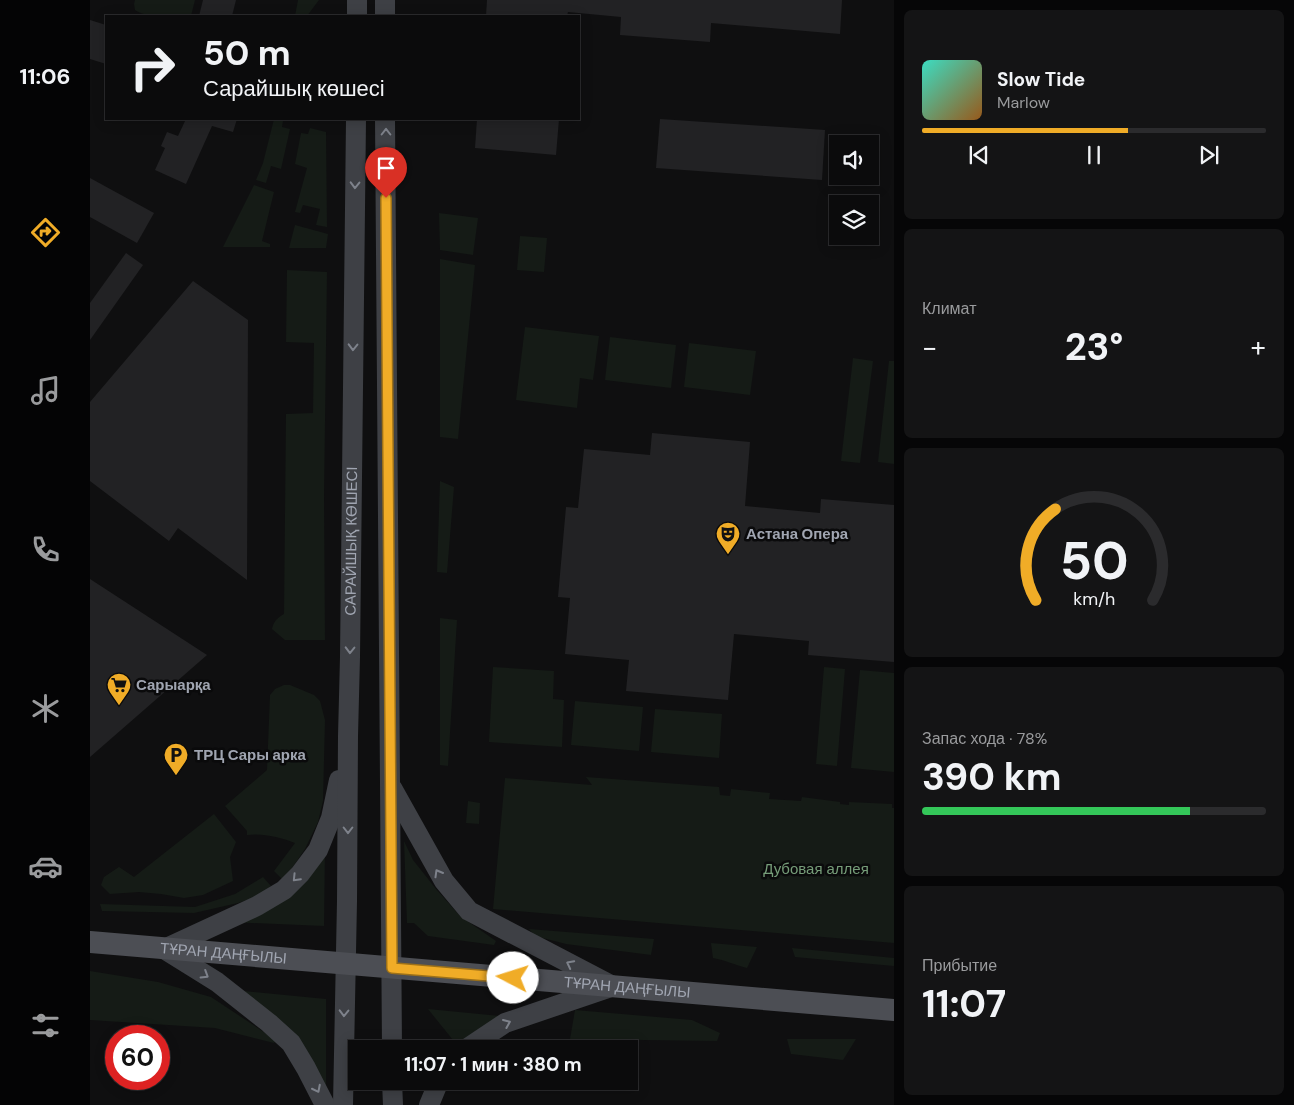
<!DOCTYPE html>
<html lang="ru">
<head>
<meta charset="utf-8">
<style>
  :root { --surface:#0b0b0c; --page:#141415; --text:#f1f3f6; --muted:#9a9b9d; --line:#2b2b2d; --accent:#f0ac27 }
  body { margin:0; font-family:"DM Sans",sans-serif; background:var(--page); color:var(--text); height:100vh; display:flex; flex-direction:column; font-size:19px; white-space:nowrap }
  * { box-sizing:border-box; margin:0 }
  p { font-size:16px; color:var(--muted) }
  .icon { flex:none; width:28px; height:28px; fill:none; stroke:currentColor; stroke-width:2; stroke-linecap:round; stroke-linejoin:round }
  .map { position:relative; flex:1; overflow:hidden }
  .details { display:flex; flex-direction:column; gap:10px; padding:10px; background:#060607; width:400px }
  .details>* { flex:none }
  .banner { position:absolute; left:15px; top:15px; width:475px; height:105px; border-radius:0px; box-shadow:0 2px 12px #0003,0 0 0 1px var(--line); background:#0b0b0c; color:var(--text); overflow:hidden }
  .controls { position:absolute; left:739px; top:135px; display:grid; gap:10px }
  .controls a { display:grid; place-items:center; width:50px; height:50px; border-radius:0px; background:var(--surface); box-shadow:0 2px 12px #0003,0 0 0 1px var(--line); font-size:25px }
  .speed { position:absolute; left:15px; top:1025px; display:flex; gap:10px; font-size:25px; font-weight:700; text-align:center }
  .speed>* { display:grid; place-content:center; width:65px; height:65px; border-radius:50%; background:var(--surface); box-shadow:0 2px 12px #0003,0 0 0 1px var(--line); line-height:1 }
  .speed .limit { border:8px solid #d22; background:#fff; color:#111 }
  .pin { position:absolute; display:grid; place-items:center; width:42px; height:42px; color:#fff; margin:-51px -21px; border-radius:50% 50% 50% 0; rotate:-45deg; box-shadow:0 0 5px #0007 }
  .pin .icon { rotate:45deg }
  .me { position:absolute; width:55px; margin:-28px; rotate:275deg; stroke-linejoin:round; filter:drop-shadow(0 0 4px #0008) }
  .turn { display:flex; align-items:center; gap:18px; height:105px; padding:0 15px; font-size:22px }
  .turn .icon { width:65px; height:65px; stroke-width:2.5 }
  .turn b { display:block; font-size:35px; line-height:42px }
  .big { font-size:38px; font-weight:700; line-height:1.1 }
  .details .tile { flex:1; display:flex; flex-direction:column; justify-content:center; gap:8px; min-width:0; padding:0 18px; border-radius:8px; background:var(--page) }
  .details .dial { align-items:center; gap:0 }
  .dial svg { height:130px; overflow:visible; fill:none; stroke:var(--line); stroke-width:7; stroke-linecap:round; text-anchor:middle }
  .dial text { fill:var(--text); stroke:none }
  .song { display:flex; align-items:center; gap:15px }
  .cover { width:60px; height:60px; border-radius:8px; background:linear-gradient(135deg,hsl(170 70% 55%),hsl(30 70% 35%)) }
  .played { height:5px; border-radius:2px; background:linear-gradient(90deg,var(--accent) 60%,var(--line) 60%) }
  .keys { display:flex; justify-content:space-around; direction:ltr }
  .heat { display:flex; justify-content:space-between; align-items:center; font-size:28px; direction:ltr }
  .charge { height:8px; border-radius:4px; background:linear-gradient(90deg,#34c759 78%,var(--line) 0) }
  .trip { position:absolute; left:258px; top:1040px; width:290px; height:50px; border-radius:0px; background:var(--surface); box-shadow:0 2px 12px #0003,0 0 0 1px var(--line); font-weight:700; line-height:50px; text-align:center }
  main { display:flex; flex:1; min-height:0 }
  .dock { display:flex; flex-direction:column; width:90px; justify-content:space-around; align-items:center; background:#040405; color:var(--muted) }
  .dock .icon { width:35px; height:35px }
  .dock .current { color:var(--accent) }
  .dock b { font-size:22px; color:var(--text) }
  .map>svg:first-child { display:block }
  .green { fill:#151b16 }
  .building { fill:#222224 }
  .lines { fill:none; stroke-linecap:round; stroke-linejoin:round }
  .secondary { stroke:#3e4045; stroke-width:20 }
  .primary { stroke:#4c4e54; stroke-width:22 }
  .oneway { stroke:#7e828b }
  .route-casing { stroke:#9c7019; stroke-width:12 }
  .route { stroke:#f0ac27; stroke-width:9 }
  .labels { text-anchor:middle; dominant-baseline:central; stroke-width:5; stroke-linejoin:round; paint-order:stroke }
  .poi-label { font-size:15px; font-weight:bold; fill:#a0a5b1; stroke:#0a0a0b; text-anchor:start }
  .street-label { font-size:15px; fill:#a0a5b1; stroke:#0a0a0b }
  .park-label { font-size:15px; fill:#769d79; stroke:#0a0a0b }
</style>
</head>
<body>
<main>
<nav class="dock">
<b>11:06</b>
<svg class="icon current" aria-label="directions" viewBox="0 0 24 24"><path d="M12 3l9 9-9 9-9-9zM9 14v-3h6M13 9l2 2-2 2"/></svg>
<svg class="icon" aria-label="music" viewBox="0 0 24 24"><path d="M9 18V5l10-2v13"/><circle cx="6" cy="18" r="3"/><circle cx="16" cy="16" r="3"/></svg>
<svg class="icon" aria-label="phone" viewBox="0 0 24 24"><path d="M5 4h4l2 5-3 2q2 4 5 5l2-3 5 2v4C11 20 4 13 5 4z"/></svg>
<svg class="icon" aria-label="climate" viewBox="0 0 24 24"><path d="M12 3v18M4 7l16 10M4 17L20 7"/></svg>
<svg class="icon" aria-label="car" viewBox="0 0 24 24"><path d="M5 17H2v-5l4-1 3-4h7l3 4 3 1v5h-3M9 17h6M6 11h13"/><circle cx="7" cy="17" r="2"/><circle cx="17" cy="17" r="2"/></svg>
<svg class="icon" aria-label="filters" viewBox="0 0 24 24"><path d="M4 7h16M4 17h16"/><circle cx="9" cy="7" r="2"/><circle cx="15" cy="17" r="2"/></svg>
</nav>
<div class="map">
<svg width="804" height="1105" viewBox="0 0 804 1105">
  <rect width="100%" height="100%" fill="#0f0f10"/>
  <g class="green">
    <path d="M 45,0 L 105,0 L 101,16 C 83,16 61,20 45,10 L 44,4 Z"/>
    <path d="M 208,0 L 229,0 L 217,16 L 205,16 Z"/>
    <path d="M 184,119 L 193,121 L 192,127 L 200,129 L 191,169 L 181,166 L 176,183 L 166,180 L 173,163 Z"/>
    <path d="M 220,128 L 236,132 L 237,227 L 226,225 L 230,209 L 213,205 L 210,213 L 205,212 L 217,168 L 205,164 L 211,133 L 218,134 Z"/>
    <path d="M 164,185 L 184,192 L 172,241 L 180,244 L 180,247 L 133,247 Z"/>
    <path d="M 349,213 L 388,218 L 383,255 L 350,250 Z"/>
    <path d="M 205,225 L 238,234 L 236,248 L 199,248 Z"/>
    <path d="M 430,236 L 457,238 L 454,272 L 427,270 Z"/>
    <path d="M 350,259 L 385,265 L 368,439 L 350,437 Z"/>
    <path d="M 197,270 L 237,272 L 234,496 L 235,640 L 195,640 L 182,629 C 184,621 187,618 194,614 L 196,414 L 223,413 L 224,343 L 196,342 Z"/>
    <path d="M 435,327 L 509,336 L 503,380 L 490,378 L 487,408 L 426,400 Z"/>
    <path d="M 520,337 L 586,345 L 581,388 L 515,380 Z"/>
    <path d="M 599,343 L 666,351 L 660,395 L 594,387 Z"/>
    <path d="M 763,358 L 783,361 L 770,463 L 751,461 Z"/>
    <path d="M 799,361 L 804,361 L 804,464 L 788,462 Z"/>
    <path d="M 350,481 L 364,487 L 357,573 L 347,572 Z"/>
    <path d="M 350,618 L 367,620 L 358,766 L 350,765 Z"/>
    <path d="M 403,667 L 464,671 L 463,699 L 474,700 L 472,747 L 399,742 Z"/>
    <path d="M 734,667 L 755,669 L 747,766 L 726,764 Z"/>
    <path d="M 770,670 L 804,673 L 804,772 L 761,768 Z"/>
    <path d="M 194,685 L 200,685 L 224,695 L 230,701 L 235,720 L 233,801 L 228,822 L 215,849 L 202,868 L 192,879 L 184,871 L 205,843 C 190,837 173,833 157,835 L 157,831 L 135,806 L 177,770 L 180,695 L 185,689 Z"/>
    <path d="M 485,701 L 553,707 L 549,751 L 481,745 Z"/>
    <path d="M 565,709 L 632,714 L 629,758 L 561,752 Z"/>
    <path d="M 496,777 L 629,787 L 630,795 L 640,796 L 641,789 L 680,793 L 679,799 L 711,801 L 712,797 L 750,802 L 750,804 L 759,805 L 759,802 L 802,804 L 802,808 L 804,808 L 804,943 L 403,909 L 415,778 L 502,785 Z"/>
    <path d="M 378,801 L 390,803 L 389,824 L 376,823 Z"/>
    <path d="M 124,814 L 146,842 L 140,857 L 143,881 L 113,895 L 94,898 L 71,894 L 49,892 L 20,894 L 11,885 L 14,877 L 29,867 L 44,877 Z"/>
    <path d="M 314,841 L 323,860 L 346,889 L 370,916 L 406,941 L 404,945 L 338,936 L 324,923 L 317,923 Z"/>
    <path d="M 235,847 L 234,926 L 139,922 Z"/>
    <path d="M 173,877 L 181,886 L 166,897 L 148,903 L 104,913 L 12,911 L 10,904 L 105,907 L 145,894 Z"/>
    <path d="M 439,929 L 564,939 L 561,955 L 476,944 L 445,936 Z"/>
    <path d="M 621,943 L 667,947 L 657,968 C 645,965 635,960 623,958 Z"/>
    <path d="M 702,948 L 804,958 L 804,966 L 705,957 Z"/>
    <path d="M 0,971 L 68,982 L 121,997 L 186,1040 L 184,1043 L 125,1028 L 0,1020 Z"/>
    <path d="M 144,990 L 236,999 L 236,1094 Z"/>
    <path d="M 338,1009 L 410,1016 L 367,1045 Z"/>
    <path d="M 485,1010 L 602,1020 L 630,1033 L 627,1041 L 480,1039 Z"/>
    <path d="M 697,1039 L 766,1039 L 753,1060 L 701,1054 Z"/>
  </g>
  <g class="building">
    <path d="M 113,0 L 146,0 L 142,16 L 109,16 Z"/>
    <path d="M 397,0 L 752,0 L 750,34 L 621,23 L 620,42 L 530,35 L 531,17 L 478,12 L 477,16 L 396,16 Z"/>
    <path d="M 0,20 L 16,25 L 16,64 L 0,59 Z"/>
    <path d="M 96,119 L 147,119 L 143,132 L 122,126 L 96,184 L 65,170 L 75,148 L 71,146 L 77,132 L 88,136 Z"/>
    <path d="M 387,119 L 469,119 L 466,155 L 385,148 Z"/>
    <path d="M 570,119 L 735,130 L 732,180 L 566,168 Z"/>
    <path d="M 0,178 L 64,213 L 47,243 L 0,217 Z"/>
    <path d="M 36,253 L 53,265 L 0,340 L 0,303 Z"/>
    <path d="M 103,281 L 158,320 L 157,580 L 88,528 L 79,541 L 0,481 L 0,402 Z"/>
    <path d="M 562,433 L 660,442 L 655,506 L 730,513 L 731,499 L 804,505 L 804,662 L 718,655 L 719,641 L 644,634 L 638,700 L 536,691 L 539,660 L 475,654 L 480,598 L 468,597 L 476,507 L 488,508 L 494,449 L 560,455 Z"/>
    <path d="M 0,579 L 117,655 L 0,757 Z"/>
  </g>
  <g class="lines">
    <g class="secondary">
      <path d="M 295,0 L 295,16"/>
      <path d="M 267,16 L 267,0"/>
      <path d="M 295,119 L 302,1049"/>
      <path d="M 302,788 L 354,881 L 379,911 L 521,985"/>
      <path d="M 74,949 L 167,906 L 194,890 L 210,874 L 228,850 L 241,818 L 249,780"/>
      <path d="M 74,949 L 127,982 L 179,1023 L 201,1043 L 216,1068 L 235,1105"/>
      <path d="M 376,1049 L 415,1023 L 521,987"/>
      <path d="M 302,1081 L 303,1105"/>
      <path id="s1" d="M 253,1105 L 257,901 L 258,736 L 260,657 L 266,119"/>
      <path d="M 339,1105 L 349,1081"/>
    </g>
    <path class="primary" id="s2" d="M 0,942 L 804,1010"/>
  </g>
  <defs><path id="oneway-chevron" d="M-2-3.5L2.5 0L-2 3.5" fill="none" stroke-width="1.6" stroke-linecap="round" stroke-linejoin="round" transform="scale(1.25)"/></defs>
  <g class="oneway">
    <use href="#oneway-chevron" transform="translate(296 132) rotate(-90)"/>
    <use href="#oneway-chevron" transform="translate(265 185) rotate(91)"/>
    <use href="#oneway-chevron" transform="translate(263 347) rotate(91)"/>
    <use href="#oneway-chevron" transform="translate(260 650) rotate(91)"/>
    <use href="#oneway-chevron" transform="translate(258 830) rotate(90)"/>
    <use href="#oneway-chevron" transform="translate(348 873) rotate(-120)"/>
    <use href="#oneway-chevron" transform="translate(206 878) rotate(134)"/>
    <use href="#oneway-chevron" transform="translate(480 964) rotate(-153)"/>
    <use href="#oneway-chevron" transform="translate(115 975) rotate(32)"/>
    <use href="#oneway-chevron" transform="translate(254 1013) rotate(91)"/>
    <use href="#oneway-chevron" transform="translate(417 1023) rotate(-23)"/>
    <use href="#oneway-chevron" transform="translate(227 1089) rotate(63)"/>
  </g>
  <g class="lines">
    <defs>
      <path id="route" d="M 296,198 L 302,968 L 423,978"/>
    </defs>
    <use href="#route" class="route-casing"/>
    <use href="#route" class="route"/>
  </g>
  <defs>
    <symbol id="theatre-pin" viewBox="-11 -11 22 30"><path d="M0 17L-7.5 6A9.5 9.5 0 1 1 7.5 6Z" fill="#f0ac27" stroke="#0a0a0b"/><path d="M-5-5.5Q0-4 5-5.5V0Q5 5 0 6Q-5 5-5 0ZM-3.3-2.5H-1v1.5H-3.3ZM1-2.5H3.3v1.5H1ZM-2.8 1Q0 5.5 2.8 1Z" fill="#111"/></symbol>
    <symbol id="supermarket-pin" viewBox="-11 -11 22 30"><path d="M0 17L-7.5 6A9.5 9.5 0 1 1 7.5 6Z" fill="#f0ac27" stroke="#0a0a0b"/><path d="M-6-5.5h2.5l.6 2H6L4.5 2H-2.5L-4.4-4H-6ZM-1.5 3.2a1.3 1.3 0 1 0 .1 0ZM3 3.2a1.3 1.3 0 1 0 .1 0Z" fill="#111"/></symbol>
    <symbol id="parking-pin" viewBox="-11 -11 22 30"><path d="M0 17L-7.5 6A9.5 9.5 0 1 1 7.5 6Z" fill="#f0ac27" stroke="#0a0a0b"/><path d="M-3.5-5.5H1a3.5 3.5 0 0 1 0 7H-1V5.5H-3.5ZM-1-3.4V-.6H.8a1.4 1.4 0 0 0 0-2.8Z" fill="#111"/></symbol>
  </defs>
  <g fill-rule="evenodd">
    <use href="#theatre-pin" x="624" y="520" width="28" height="38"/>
    <use href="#supermarket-pin" x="15" y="671" width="28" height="38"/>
    <use href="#parking-pin" x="72" y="741" width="28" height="38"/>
  </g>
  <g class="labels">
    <g class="poi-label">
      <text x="656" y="534">Астана Опера</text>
      <text x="46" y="685">Сарыарқа</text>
      <text x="104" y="755">ТРЦ Сары арка</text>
    </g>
    <g class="street-label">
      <text stroke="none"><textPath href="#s1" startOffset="564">САРАЙШЫҚ КӨШЕСІ</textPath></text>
      <text stroke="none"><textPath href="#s2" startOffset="134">ТҰРАН ДАҢҒЫЛЫ</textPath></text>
      <text stroke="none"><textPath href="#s2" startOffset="539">ТҰРАН ДАҢҒЫЛЫ</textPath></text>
    </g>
    <g class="park-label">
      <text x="726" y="869">Дубовая аллея</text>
    </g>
  </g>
</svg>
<div class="controls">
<a><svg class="icon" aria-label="sound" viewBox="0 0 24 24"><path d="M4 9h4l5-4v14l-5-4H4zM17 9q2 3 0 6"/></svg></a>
<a><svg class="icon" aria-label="layers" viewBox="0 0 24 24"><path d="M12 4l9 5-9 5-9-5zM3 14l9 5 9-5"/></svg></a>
</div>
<div class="speed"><div class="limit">60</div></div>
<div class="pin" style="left:296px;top:198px;background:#d93025"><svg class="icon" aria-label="arrive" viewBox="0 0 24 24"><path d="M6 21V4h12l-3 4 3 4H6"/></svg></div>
<svg class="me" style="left:423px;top:978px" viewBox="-20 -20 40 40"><circle r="19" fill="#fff"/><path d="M0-13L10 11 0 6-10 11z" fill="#f0ac27"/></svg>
<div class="trip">11:07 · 1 мин · 380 m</div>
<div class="banner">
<div class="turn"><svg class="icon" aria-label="right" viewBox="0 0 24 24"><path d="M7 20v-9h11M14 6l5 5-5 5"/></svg><div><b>50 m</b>Сарайшық көшесі</div></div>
</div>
</div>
<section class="details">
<div class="tile">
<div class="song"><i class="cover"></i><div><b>Slow Tide</b><p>Marlow</p></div></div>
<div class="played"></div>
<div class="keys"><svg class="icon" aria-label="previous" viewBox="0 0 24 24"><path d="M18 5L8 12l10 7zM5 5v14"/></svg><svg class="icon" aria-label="pause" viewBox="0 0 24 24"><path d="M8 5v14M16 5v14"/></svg><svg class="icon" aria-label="next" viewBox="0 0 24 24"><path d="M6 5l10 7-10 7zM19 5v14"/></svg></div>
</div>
<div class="tile"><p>Климат</p>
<div class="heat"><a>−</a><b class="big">23°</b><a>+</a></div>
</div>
<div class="tile dial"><svg viewBox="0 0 100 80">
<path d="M14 69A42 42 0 1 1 86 69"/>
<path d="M14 69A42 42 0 0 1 26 13" stroke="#f0ac27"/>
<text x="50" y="56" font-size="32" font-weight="700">50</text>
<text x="50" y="72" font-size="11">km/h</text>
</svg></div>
<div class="tile"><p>Запас хода · 78%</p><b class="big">390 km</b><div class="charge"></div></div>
<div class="tile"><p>Прибытие</p><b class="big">11:07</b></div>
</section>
</main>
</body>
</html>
